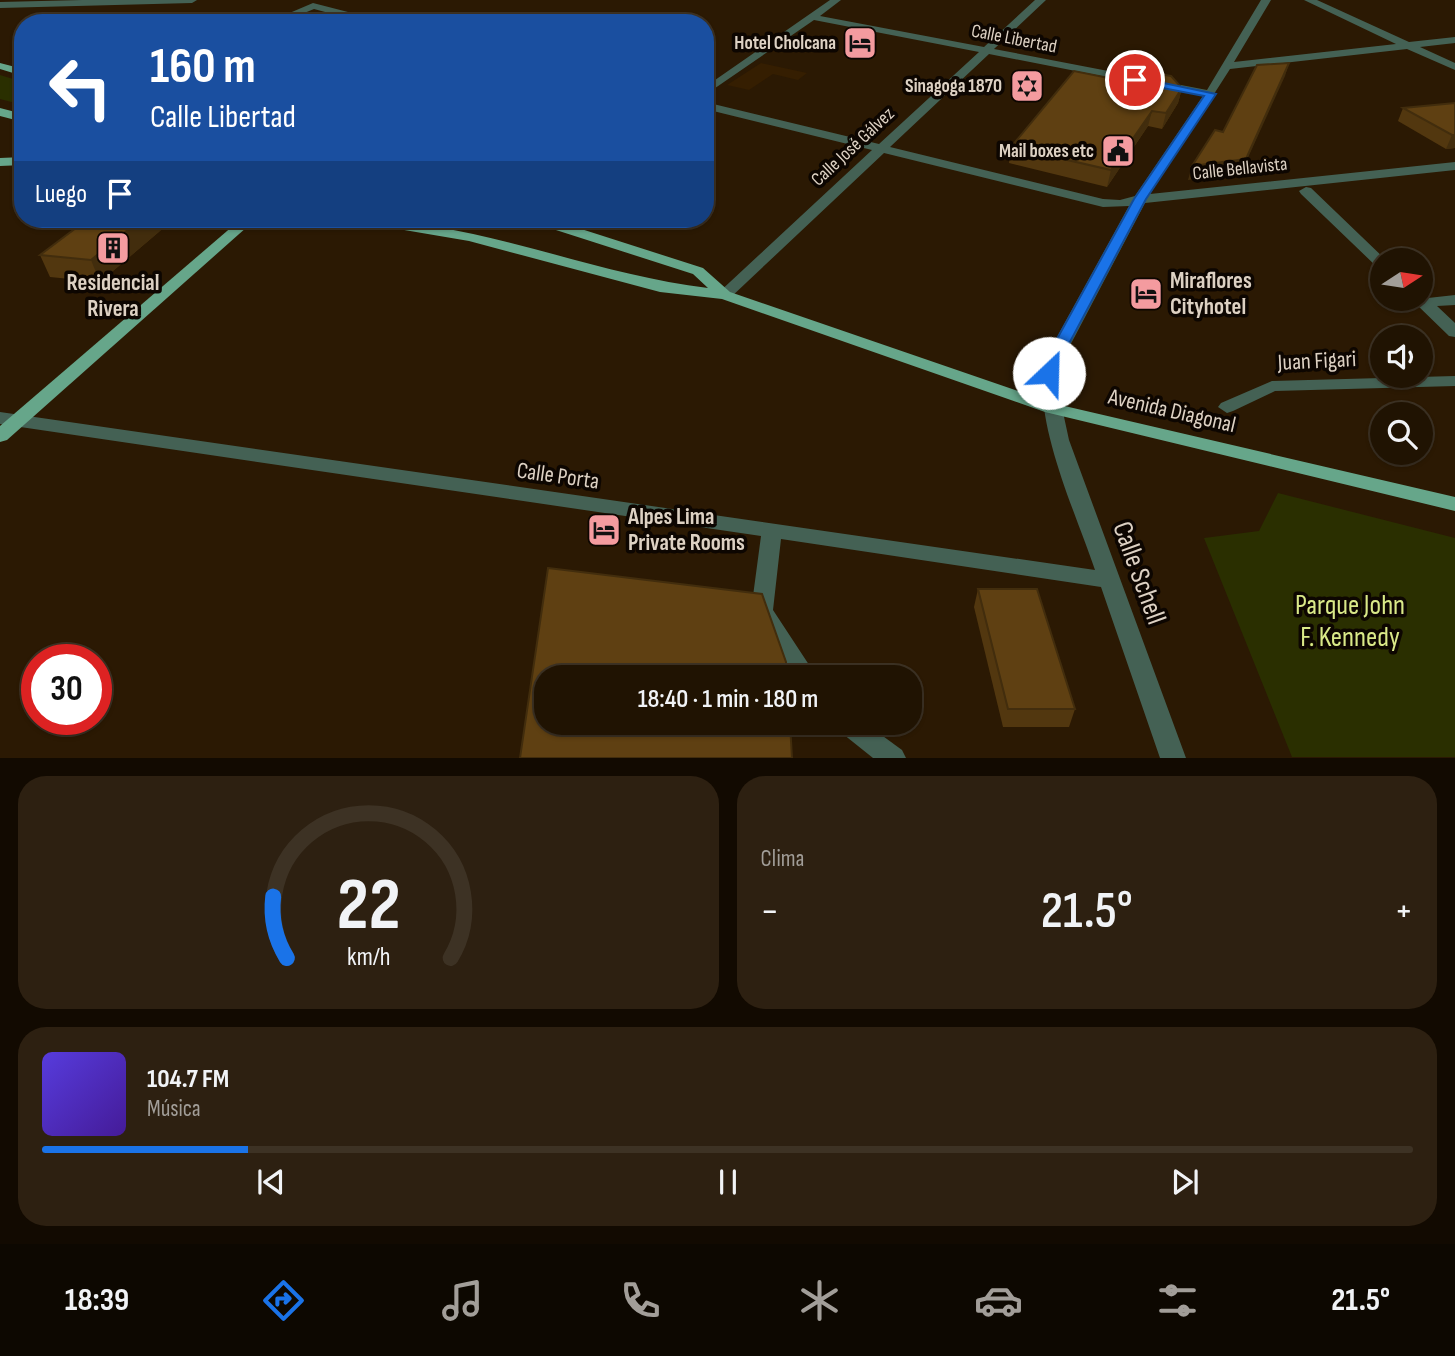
<!DOCTYPE html>
<html lang="es">
<head>
<meta charset="utf-8">
<style>
  :root { --surface:#201302; --page:#2d2011; --text:#f1f3f6; --muted:#a29e99; --line:#3d3224; --accent:#1a73e8 }
  body { margin:0; font-family:"Sofia Sans Condensed",sans-serif; background:var(--page); color:var(--text); height:100vh; display:flex; flex-direction:column; font-size:26px; white-space:nowrap }
  * { box-sizing:border-box; margin:0 }
  p { font-size:23px; color:var(--muted) }
  .icon { flex:none; width:38px; height:38px; fill:none; stroke:currentColor; stroke-width:2; stroke-linecap:round; stroke-linejoin:round }
  .map { position:relative; height:758px; overflow:hidden }
  .details { display:flex; flex-direction:column; gap:18px; padding:18px; background:#120a01; flex:1 }
  .details>* { flex:none }
  .guide { position:absolute; left:14px; top:14px; width:700px; height:214px; border-radius:28px; box-shadow:0 2px 5px #0004,0 0 0 2px var(--line); background:#1a4fa0; color:#fff; overflow:hidden }
  .needle { width:46px; rotate:78deg }
  .controls { position:absolute; left:1370px; top:248px; display:grid; gap:14px }
  .controls a { display:grid; place-items:center; width:63px; height:63px; border-radius:50%; background:var(--surface); box-shadow:0 2px 5px #0004,0 0 0 2px var(--line); font-size:35px }
  .speed { position:absolute; left:21px; top:644px; display:flex; gap:14px; font-size:35px; font-weight:700; text-align:center }
  .speed>* { display:grid; place-content:center; width:91px; height:91px; border-radius:50%; background:var(--surface); box-shadow:0 2px 5px #0004,0 0 0 2px var(--line); line-height:1 }
  .speed .limit { border:10px solid #d22; background:#fff; color:#111 }
  .pin { position:absolute; display:grid; place-items:center; width:60px; height:60px; color:#fff; margin:-30px; border:4px solid #fff; border-radius:50%; box-shadow:0 2px 7px #0007 }
  .me { position:absolute; width:77px; margin:-38px; rotate:24deg; stroke-linejoin:round; filter:drop-shadow(0 0 5px #0008) }
  .turn { display:flex; align-items:center; gap:24px; height:147px; padding:0 21px; font-size:32px }
  .turn .icon { width:91px; height:91px; stroke-width:2.5 }
  .turn b { display:block; font-size:49px; line-height:60px }
  .then { display:flex; align-items:center; height:66px; padding:0 21px; background:#0003; gap:14px; font-size:26px }
  .big { font-size:52px; font-weight:600; line-height:1.1 }
  .details .card { flex:1; display:flex; flex-direction:column; justify-content:center; gap:10px; min-width:0; padding:0 24px; border-radius:28px; background:var(--page) }
  .details .dial { align-items:center; gap:0 }
  .dial svg { height:182px; overflow:visible; fill:none; stroke:var(--line); stroke-width:7; stroke-linecap:round; text-anchor:middle }
  .dial text { fill:var(--text); stroke:none }
  .song { display:flex; align-items:center; gap:21px }
  .cover { width:84px; height:84px; border-radius:10px; background:linear-gradient(135deg,hsl(250 70% 55%),hsl(260 70% 35%)) }
  .played { height:7px; border-radius:4px; background:linear-gradient(90deg,var(--accent) 15%,var(--line) 15%) }
  .keys { display:flex; justify-content:space-around; direction:ltr }
  .heat { display:flex; justify-content:space-between; align-items:center; font-size:38px; direction:ltr }
  .details .tiles { flex:1; display:grid; gap:18px; grid-template-columns:1fr 1fr }
  .card:last-child { grid-column:span 2 }
  .trip { position:absolute; left:534px; top:665px; width:388px; height:70px; border-radius:28px; background:var(--surface); box-shadow:0 2px 5px #0004,0 0 0 2px var(--line); font-weight:600; line-height:70px; text-align:center }
  .tab-bar { display:flex; height:112px; justify-content:space-around; align-items:center; background:#0d0801; color:var(--muted) }
  .tab-bar .icon { width:49px; height:49px }
  .tab-bar .selected { color:var(--accent) }
  .tab-bar b { font-size:32px; color:var(--text) }
  .map>svg:first-child { display:block }
  .built { fill:#351e01 }
  .green { fill:#2a2f00 }
  .lines { fill:none; stroke-linecap:round; stroke-linejoin:round }
  .minor { fill:#446154; fill-rule:evenodd }
  .major { fill:#66a68a; fill-rule:evenodd }
  .wall { fill:#52370f }
  .shaded-wall { fill:#422d0d }
  .building { fill:#5f4012; stroke:#422d0d; stroke-width:2 }
  .route { fill:#1a73e8; stroke:#114b97; stroke-width:2 }
  .labels { text-anchor:middle; dominant-baseline:central; stroke-width:7; stroke-linejoin:round; paint-order:stroke }
  .far-street-label { font-size:19px; fill:#ddd1c3; stroke:#0d0601 }
  .far-poi-label { font-size:19px; font-weight:bold; fill:#ddd1c3; stroke:#0d0601; text-anchor:end }
  .poi-label { font-size:23px; font-weight:bold; fill:#ddd1c3; stroke:#0d0601; text-anchor:start }
  .street-label { font-size:23px; fill:#ddd1c3; stroke:#0d0601 }
  .near-street-label { font-size:28px; fill:#ddd1c3; stroke:#0d0601 }
  .near-park-label { font-size:28px; fill:#dae988; stroke:#0d0601 }
</style>
</head>
<body>
<div class="map">
<svg width="1455" height="758" viewBox="0 0 1455 758">
  <rect width="100%" height="100%" fill="#2b1903"/>
  <path class="built" d="M 761,63 L 807,73 L 798,80 L 773,74 L 749,90 L 727,85 Z"/>
  <g class="green">
    <path d="M 0,75 L 23,82 L 23,105 L 0,99 Z"/>
    <path d="M 1278,493 L 1455,538 L 1455,757 L 1292,757 L 1204,538 L 1259,531 Z"/>
  </g>
  <g class="lines">
    <g class="minor">
      <path d="M 82,0 L 197,0 L 192,3 L 0,8 L 0,2 Z"/>
      <path d="M 830,0 L 841,0 L 820,16 L 984,47 L 1035,0 L 1046,0 L 994,49 L 1207,90 L 1261,0 L 1271,0 L 1234,62 L 1396,44 L 1304,0 L 1317,0 L 1409,42 L 1455,37 L 1455,43 L 1420,47 L 1455,63 L 1455,70 L 1407,49 L 1230,69 L 1150,194 L 1455,162 L 1455,170 L 1145,203 L 1064,357 L 1058,389 L 1069,440 L 1186,758 L 1160,758 L 1101,587 L 781,539 L 773,610 L 817,677 L 792,677 L 751,611 L 761,536 L 0,424 L 0,412 L 1095,570 C 1076,513 1029,414 1046,357 L 1129,206 L 1103,207 L 884,153 L 730,298 L 718,298 L 716,295 L 872,150 L 705,109 L 705,102 L 879,144 L 979,52 L 814,20 L 705,95 L 705,87 ZM 989,54 L 1203,96 L 1135,196 L 1120,200 L 1103,199 L 890,147 Z"/>
      <path d="M 313,3 L 383,21 L 384,23 L 366,23 L 314,9 L 280,23 L 266,23 Z"/>
      <path d="M 1306,187 L 1311,188 L 1387,261 L 1382,261 L 1382,268 L 1377,267 L 1301,194 L 1299,191 Z"/>
      <path d="M 1421,295 L 1428,298 L 1455,295 L 1455,305 L 1437,306 L 1455,323 L 1455,337 L 1449,336 L 1414,302 L 1412,299 L 1421,299 Z"/>
      <path d="M 1455,376 L 1455,386 L 1275,391 L 1233,411 L 1227,413 L 1218,407 L 1221,403 L 1272,381 Z"/>
      <path d="M 835,723 L 865,723 L 902,750 L 906,758 L 873,758 L 838,730 Z"/>
    </g>
    <g class="major">
      <path d="M 0,63 L 23,69 L 23,76 L 0,69 Z"/>
      <path d="M 0,108 L 23,114 L 23,122 L 0,116 Z"/>
      <path d="M 23,157 L 23,165 L 0,166 L 0,158 Z"/>
      <path d="M 241,219 L 256,219 L 7,440 L 0,442 L 0,426 Z"/>
      <path d="M 356,219 C 383,218 409,222 436,227 C 528,242 615,277 708,288 L 693,274 L 531,222 L 529,219 L 550,219 L 703,268 L 730,292 L 1056,404 L 1455,497 L 1455,511 L 1045,412 L 722,299 L 660,292 L 469,241 L 363,223 Z"/>
    </g>
  </g>
  <g class="wall">
    <path d="M 1124,81 L 1182,88 L 1178,103 L 1162,129 L 1148,126 L 1107,187 L 1009,163 L 1011,147 Z"/>
    <path d="M 1455,103 L 1455,148 L 1446,149 L 1398,121 L 1403,108 Z"/>
    <path d="M 88,219 L 174,219 L 100,282 L 50,277 L 40,255 Z"/>
    <path d="M 978,589 L 1075,709 L 1069,727 L 1003,727 L 974,607 Z"/>
  </g>
  <g class="shaded-wall">
    <path d="M 1289,63 L 1285,76 L 1241,173 L 1188,180 L 1192,166 Z"/>
    <path d="M 1182,88 L 1178,103 L 1162,129 L 1166,113 Z"/>
    <path d="M 1152,111 L 1148,126 L 1107,187 L 1111,170 Z"/>
    <path d="M 1452,135 L 1455,135 L 1455,148 L 1446,149 Z"/>
    <path d="M 141,219 L 174,219 L 100,282 L 91,260 Z"/>
  </g>
  <g class="building">
    <path d="M 1289,63 L 1246,159 L 1192,166 L 1215,130 L 1223,132 L 1257,65 Z"/>
    <path d="M 1129,69 L 1171,76 L 1182,88 L 1166,113 L 1152,111 L 1111,170 L 1011,147 L 1074,71 L 1124,81 Z"/>
    <path d="M 1455,103 L 1455,135 L 1452,135 L 1403,108 Z"/>
    <path d="M 88,219 L 141,219 L 91,260 L 40,255 Z"/>
    <path d="M 548,568 L 762,594 L 786,662 L 787,677 L 546,677 L 546,723 L 790,723 L 792,758 L 520,758 Z"/>
    <path d="M 978,589 L 1037,589 L 1075,709 L 1008,709 Z"/>
  </g>
  <path class="route" d="M 1135,77 L 1216,94 L 1146,199 L 1062,357 L 1057,373 L 1049,377 L 1043,376 L 1041,373 L 1047,357 L 1134,199 L 1204,96 L 1131,82 L 1131,78 Z"/>
  <defs>
    <symbol id="hotel-square" viewBox="-11 -11 22 22"><rect x="-9" y="-9" width="18" height="18" rx="4" fill="#f49b9f" stroke="#0d0601"/><path d="M-6-4.5h1.5V1H6V5H4.5V3h-9V5H-6ZM-4 0a1.8 1.8 0 1 1 3.6 0ZM.5 0V-2.5h3Q6-2.5 6 0Z" fill="#111"/></symbol>
    <symbol id="synagogue-square" viewBox="-11 -11 22 22"><rect x="-9" y="-9" width="18" height="18" rx="4" fill="#f49b9f" stroke="#0d0601"/><path d="M0-6.5L5.6 3.2H-5.6ZM0 6.5L5.6-3.2H-5.6Z" fill="#111"/></symbol>
    <symbol id="civic-square" viewBox="-11 -11 22 22"><rect x="-9" y="-9" width="18" height="18" rx="4" fill="#f49b9f" stroke="#0d0601"/><path d="M-.6-6.5H3V-4.5H.6V-3L4-1V1h2V6H-6V1h2V-1L-.6-3ZM-1.2 2.5V6h2.4V2.5Z" fill="#111"/></symbol>
    <symbol id="building-square" viewBox="-11 -11 22 22"><rect x="-9" y="-9" width="18" height="18" rx="4" fill="#f49b9f" stroke="#0d0601"/><path d="M-4-6H4V6H1V3H-1V6H-4ZM-2.5-4.3h1.7v1.8h-1.7ZM.8-4.3h1.7v1.8H.8ZM-2.5-1h1.7V.8h-1.7ZM.8-1h1.7V.8H.8Z" fill="#111"/></symbol>
  </defs>
  <g fill-rule="evenodd">
    <use href="#hotel-square" x="841" y="24" width="38" height="38"/>
    <use href="#synagogue-square" x="1008" y="67" width="38" height="38"/>
    <use href="#civic-square" x="1099" y="132" width="38" height="38"/>
    <use href="#building-square" x="94" y="229" width="38" height="38"/>
    <use href="#hotel-square" x="1127" y="275" width="38" height="38"/>
    <use href="#hotel-square" x="585" y="511" width="38" height="38"/>
  </g>
  <g class="labels">
    <g class="far-street-label">
      <text transform="translate(1014 39) rotate(11)">Calle Libertad</text>
      <text transform="translate(853 147) rotate(-43)">Calle José Gálvez</text>
      <text transform="translate(1240 169) rotate(-6)">Calle Bellavista</text>
    </g>
    <g class="far-poi-label">
      <text x="836" y="43">Hotel Cholcana</text>
      <text x="1002" y="86">Sinagoga 1870</text>
      <text x="1094" y="151">Mail boxes etc</text>
    </g>
    <g class="poi-label">
      <text x="1170" y="281">Miraflores<tspan x="1170" dy="26">Cityhotel</tspan></text>
      <text x="113" y="283" text-anchor="middle">Residencial<tspan x="113" dy="26">Rivera</tspan></text>
      <text x="628" y="517">Alpes Lima<tspan x="628" dy="26">Private Rooms</tspan></text>
    </g>
    <g class="street-label">
      <text transform="translate(1317 361) rotate(-3)">Juan Figari</text>
      <text transform="translate(1172 411) rotate(13)">Avenida Diagonal</text>
      <text transform="translate(558 476) rotate(8)">Calle Porta</text>
    </g>
    <g class="near-street-label">
      <text transform="translate(1139 573) rotate(70)">Calle Schell</text>
    </g>
    <g class="near-park-label">
      <text x="1350" y="605">Parque John<tspan x="1350" dy="32">F. Kennedy</tspan></text>
    </g>
  </g>
</svg>
<div class="controls">
<a><svg class="needle" viewBox="-14 -14 28 28"><path d="M0-13l5 13h-10z" fill="#e53935"/><path d="M0 13l5-13h-10z" fill="#a29e99"/></svg></a>
<a><svg class="icon" aria-label="sound" viewBox="0 0 24 24"><path d="M4 9h4l5-4v14l-5-4H4zM17 9q2 3 0 6"/></svg></a>
<a><svg class="icon" aria-label="search" viewBox="0 0 24 24"><circle cx="10" cy="10" r="6"/><path d="M15 15l6 6"/></svg></a>
</div>
<div class="speed"><div class="limit">30</div></div>
<div class="pin" style="left:1135px;top:80px;background:#d93025"><svg class="icon" aria-label="arrive" viewBox="0 0 24 24"><path d="M6 21V4h12l-3 4 3 4H6"/></svg></div>
<svg class="me" style="left:1049px;top:373px" viewBox="-20 -20 40 40"><circle r="19" fill="#fff"/><path d="M0-13L10 11 0 6-10 11z" fill="#1a73e8"/></svg>
<div class="trip">18:40 · 1 min · 180 m</div>
<div class="guide">
<div class="turn"><svg class="icon" aria-label="left" viewBox="0 0 24 24"><path d="M17 20v-9H6M10 6l-5 5 5 5"/></svg><div><b>160 m</b>Calle Libertad</div></div>
<div class="then">Luego<svg class="icon" aria-label="arrive" viewBox="0 0 24 24"><path d="M6 21V4h12l-3 4 3 4H6"/></svg></div>
</div>
</div>
<section class="details">
<div class="tiles">
<div class="card dial"><svg viewBox="0 0 100 80">
<path d="M14 69A42 42 0 1 1 86 69"/>
<path d="M14 69A42 42 0 0 1 8 42" stroke="#1a73e8"/>
<text x="50" y="56" font-size="32" font-weight="700">22</text>
<text x="50" y="72" font-size="11">km/h</text>
</svg></div>
<div class="card"><p>Clima</p>
<div class="heat"><a>−</a><b class="big">21.5°</b><a>+</a></div>
</div>
<div class="card">
<div class="song"><i class="cover"></i><div><b>104.7 FM</b><p>Música</p></div></div>
<div class="played"></div>
<div class="keys"><svg class="icon" aria-label="previous" viewBox="0 0 24 24"><path d="M18 5L8 12l10 7zM5 5v14"/></svg><svg class="icon" aria-label="pause" viewBox="0 0 24 24"><path d="M8 5v14M16 5v14"/></svg><svg class="icon" aria-label="next" viewBox="0 0 24 24"><path d="M6 5l10 7-10 7zM19 5v14"/></svg></div>
</div>
</div>
</section>
<nav class="tab-bar">
<b>18:39</b>
<svg class="icon selected" aria-label="directions" viewBox="0 0 24 24"><path d="M12 3l9 9-9 9-9-9zM9 14v-3h6M13 9l2 2-2 2"/></svg>
<svg class="icon" aria-label="music" viewBox="0 0 24 24"><path d="M9 18V5l10-2v13"/><circle cx="6" cy="18" r="3"/><circle cx="16" cy="16" r="3"/></svg>
<svg class="icon" aria-label="phone" viewBox="0 0 24 24"><path d="M5 4h4l2 5-3 2q2 4 5 5l2-3 5 2v4C11 20 4 13 5 4z"/></svg>
<svg class="icon" aria-label="climate" viewBox="0 0 24 24"><path d="M12 3v18M4 7l16 10M4 17L20 7"/></svg>
<svg class="icon" aria-label="car" viewBox="0 0 24 24"><path d="M5 17H2v-5l4-1 3-4h7l3 4 3 1v5h-3M9 17h6M6 11h13"/><circle cx="7" cy="17" r="2"/><circle cx="17" cy="17" r="2"/></svg>
<svg class="icon" aria-label="filters" viewBox="0 0 24 24"><path d="M4 7h16M4 17h16"/><circle cx="9" cy="7" r="2"/><circle cx="15" cy="17" r="2"/></svg>
<b>21.5°</b>
</nav>
</body>
</html>
